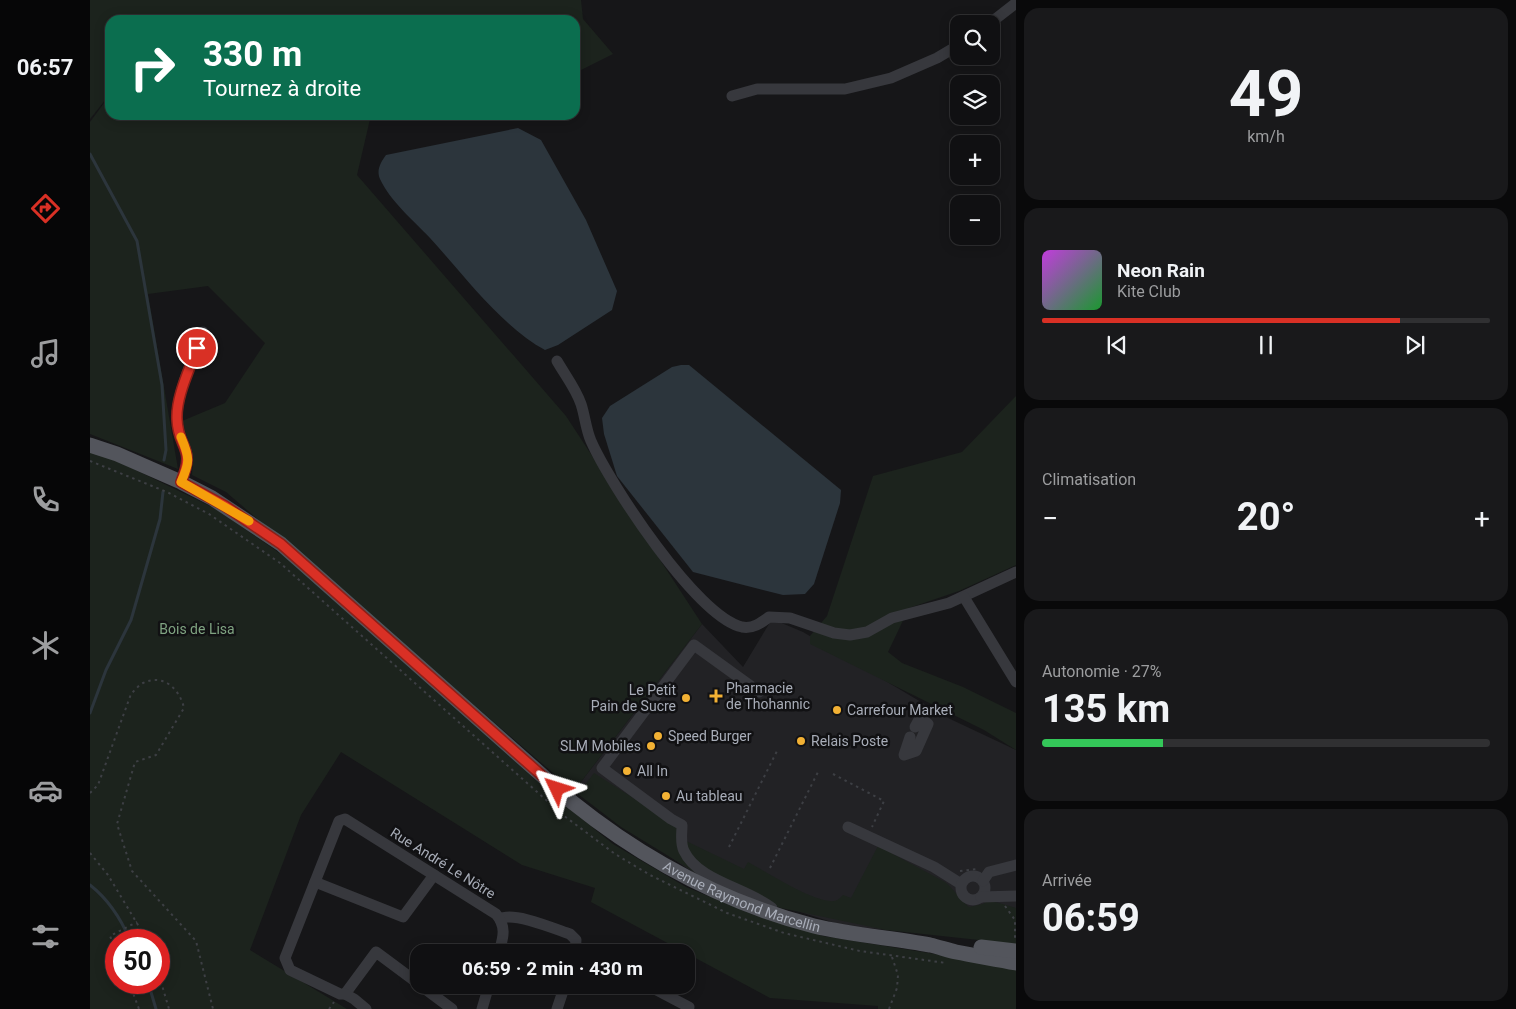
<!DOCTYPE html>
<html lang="fr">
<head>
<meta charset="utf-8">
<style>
  :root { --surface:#101012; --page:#19191b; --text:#f1f3f6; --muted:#9c9d9f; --line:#303032; --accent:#d93025 }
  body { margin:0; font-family:Roboto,sans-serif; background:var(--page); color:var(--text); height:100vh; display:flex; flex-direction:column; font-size:19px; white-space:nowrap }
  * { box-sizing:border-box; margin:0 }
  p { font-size:16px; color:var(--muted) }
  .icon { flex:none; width:28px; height:28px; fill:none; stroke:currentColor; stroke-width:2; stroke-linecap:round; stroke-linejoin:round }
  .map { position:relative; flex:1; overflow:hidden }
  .sheet { display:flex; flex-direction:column; gap:8px; padding:8px; background:#09090a; width:500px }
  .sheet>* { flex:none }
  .hud { position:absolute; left:15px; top:15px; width:475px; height:105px; border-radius:15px; box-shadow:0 2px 12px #0003,0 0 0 1px var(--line); background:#0b6e4f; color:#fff; overflow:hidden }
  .controls { position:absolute; left:860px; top:15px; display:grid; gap:10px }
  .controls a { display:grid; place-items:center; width:50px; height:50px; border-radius:10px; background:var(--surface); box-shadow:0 2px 12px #0003,0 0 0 1px var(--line); font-size:25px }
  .speed { position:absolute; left:15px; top:929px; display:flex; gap:10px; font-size:25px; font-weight:700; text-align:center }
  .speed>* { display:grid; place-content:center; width:65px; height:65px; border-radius:50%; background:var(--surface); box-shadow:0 2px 12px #0003,0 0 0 1px var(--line); line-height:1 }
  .speed .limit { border:8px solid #d22; background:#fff; color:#111 }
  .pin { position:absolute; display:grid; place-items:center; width:42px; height:42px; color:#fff; margin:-21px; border:2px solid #fff; border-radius:50%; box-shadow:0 1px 5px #0007 }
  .me { position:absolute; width:55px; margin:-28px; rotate:311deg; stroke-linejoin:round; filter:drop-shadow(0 0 4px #0008) }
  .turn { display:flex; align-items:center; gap:18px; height:105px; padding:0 15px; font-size:22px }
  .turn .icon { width:65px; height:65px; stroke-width:2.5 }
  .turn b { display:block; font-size:35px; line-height:42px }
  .big { font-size:38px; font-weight:700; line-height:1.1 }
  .sheet .card { flex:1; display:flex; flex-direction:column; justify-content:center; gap:8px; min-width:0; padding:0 18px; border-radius:15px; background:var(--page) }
  .sheet .dial { align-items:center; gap:0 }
  .dial b { font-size:65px; line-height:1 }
  .song { display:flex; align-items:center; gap:15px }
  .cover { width:60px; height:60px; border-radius:8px; background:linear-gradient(135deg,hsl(290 70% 55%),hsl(130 70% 35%)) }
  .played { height:5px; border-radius:2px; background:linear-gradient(90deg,var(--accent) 80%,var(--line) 80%) }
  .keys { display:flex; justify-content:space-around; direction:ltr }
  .heat { display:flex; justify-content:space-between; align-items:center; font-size:28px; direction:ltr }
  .charge { height:8px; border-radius:4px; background:linear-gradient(90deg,#34c759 27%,var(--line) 0) }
  .trip { position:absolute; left:320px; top:944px; width:285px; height:50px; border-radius:15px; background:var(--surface); box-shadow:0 2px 12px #0003,0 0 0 1px var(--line); font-weight:700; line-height:50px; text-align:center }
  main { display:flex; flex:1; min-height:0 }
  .menu { display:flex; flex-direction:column; width:90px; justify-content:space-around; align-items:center; background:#060607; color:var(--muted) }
  .menu .icon { width:35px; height:35px }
  .menu .active { color:var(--accent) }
  .menu b { font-size:22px; color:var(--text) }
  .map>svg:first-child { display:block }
  .built { fill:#222225 }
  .green { fill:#1c231d; fill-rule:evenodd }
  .water { fill:#2c353c }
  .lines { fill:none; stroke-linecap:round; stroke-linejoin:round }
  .stream { stroke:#2c353c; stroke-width:3 }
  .path { stroke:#3d3f44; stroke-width:2; stroke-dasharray:2.5 4; stroke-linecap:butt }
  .minor { stroke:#37383d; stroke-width:11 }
  .major { stroke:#53555c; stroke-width:15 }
  .route-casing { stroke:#8d1f18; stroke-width:12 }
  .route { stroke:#d93025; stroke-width:9 }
  .slow { stroke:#f59e0b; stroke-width:9 }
  .poi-dot { fill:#f2b134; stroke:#111113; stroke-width:2 }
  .labels { text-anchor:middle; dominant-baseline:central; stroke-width:5; stroke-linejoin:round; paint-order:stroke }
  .park-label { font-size:14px; fill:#7fa381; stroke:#111113 }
  .poi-label { font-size:14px; fill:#a8adb8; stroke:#111113; text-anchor:start }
  .street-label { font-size:14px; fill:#a8adb8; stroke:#111113 }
</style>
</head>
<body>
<main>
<nav class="menu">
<b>06:57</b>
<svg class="icon active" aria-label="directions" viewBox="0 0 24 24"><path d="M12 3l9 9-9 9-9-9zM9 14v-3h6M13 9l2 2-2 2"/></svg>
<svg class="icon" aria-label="music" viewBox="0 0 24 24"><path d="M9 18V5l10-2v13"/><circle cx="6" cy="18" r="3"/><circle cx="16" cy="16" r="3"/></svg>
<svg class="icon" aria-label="phone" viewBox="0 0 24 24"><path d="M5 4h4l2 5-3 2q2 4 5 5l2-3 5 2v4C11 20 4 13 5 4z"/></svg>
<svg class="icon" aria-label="climate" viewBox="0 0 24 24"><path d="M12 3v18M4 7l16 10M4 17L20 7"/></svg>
<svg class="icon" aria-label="car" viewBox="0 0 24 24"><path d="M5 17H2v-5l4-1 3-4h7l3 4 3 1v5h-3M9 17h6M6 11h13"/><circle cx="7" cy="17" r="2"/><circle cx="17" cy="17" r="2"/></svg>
<svg class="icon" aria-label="filters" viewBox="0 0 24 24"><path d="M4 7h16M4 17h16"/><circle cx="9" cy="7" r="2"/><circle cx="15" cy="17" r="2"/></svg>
</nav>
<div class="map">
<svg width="926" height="1009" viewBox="0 0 926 1009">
  <rect width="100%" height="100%" fill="#161618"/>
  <path class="built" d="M 682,619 L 713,632 L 858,718 L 926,750 L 926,941 L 754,926 L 617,882 L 484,791 L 612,624 L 653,667 Z"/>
  <g class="green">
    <path d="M 0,0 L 491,0 L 493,19 L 523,54 L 485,73 L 485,20 L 20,20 L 20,94 L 0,119 Z"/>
    <path d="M 20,95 L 20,115 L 281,115 L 267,175 L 476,416 L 612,624 L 484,791 L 136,492 L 102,475 L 103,456 L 92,421 L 135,403 L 175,343 L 118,286 L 58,294 L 88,469 L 0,434 L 0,122 Z"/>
    <path d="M 926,396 L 926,565 L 869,591 L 819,608 L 798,652 L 812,663 L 873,687 L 926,713 L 926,750 L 894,730 L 720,644 L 720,636 L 737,616 L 783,476 L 872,452 Z"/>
    <path d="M 0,452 L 23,459 L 128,510 L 195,557 L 466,798 L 523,844 L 596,887 L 664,915 L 733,936 L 926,967 L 926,1009 L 788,1009 L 788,1006 L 680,998 L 501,902 L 505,888 L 432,865 L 251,752 L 211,815 L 160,950 L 257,1009 L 0,1009 ZM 26,940 L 69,940 L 69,982 L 26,982 Z"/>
    <path d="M 504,773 L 595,831 L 592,839 L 654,869 L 658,862 C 678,873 718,899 740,901 C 746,902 749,899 753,895 L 761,898 L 788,846 L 855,882 C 865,890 869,899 879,907 L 893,904 L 899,900 L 926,908 L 926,944 L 796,930 L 691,908 L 616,879 L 531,827 L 488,794 Z"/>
  </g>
  <g class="water">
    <path d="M 428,128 L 451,140 L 496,220 L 527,291 L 522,310 L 468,345 L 455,350 C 411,326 373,274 340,238 C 323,220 300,201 290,179 C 286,170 291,162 296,155 Z"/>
    <path d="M 591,365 L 599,365 L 751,490 L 750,503 L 724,584 L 715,594 L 693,595 L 603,572 L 527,476 L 514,434 L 512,418 L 520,406 L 582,367 Z"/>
  </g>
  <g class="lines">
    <g class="stream">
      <path d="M 0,154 L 47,241 L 72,385 L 76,450 L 74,460"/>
      <path d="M 0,713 L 16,670 L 41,620 L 70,519 L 73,492"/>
      <path d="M 0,885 C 18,899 31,919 40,940"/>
      <path d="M 58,982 L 66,1009"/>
    </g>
    <g class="path">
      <path d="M 0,461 L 77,492 L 119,514 L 190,563 L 473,815 L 525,854 L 560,875 L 637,913 L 694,933 L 770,951 L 856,963"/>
      <path d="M 743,774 L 794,801 L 782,827"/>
      <path d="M 0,793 L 8,785 L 41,694 C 45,690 49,685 53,683 C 74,673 90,690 94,708 L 66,755 L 45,762 L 27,824 L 42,871 L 106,941 L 123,1009"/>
      <path d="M 639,847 L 688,749"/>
      <path d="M 0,853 L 18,875 L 57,940"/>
      <path d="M 680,868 L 729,770"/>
      <path d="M 870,871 L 887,869"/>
      <path d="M 915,906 L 925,920 L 925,938"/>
      <path d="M 26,951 L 20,936 L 47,922"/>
      <path d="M 69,975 L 79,1009"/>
      <path d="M 39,982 L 49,1009"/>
      <path d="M 239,1009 L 244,1002"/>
      <path d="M 799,1009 L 807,988 L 808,975 L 801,954"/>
    </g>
    <g class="minor">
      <path d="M 899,24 L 926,3"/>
      <path d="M 642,96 L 667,89 L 755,89 L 801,78 L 847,58 L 869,45"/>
      <path d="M 467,361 C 475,375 486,389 491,404 C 495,416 496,430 501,441 C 520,484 607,617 652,627 C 663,629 671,623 679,617 L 700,618 L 744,633 L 760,635 L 777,632 L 802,618 L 859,603 L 926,572"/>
      <path d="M 91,482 C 107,445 88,450 87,419 C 86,393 104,357 113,332"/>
      <path d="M 874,597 L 926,682"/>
      <path d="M 669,692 L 604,645 L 512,768 L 581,819 L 592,825 C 592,834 590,843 594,851 C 608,881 657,888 682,908"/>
      <path d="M 820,737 L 814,755 L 826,751 L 838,724 L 830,718 L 825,727"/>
      <path d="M 758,827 L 844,867 L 871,884"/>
      <circle cx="883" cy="888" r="12"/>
      <path d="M 893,881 L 899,872 L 926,865"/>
      <path d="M 225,882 L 313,917 L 344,875"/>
      <path d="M 891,897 L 926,896"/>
      <path d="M 410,919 C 423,911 465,929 480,934 L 486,940 L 485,952"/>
      <path d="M 330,985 L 362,1009"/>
      <path d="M 557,985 L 599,1007"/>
      <path d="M 255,994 L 286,952 L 329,984"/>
      <path d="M 276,1009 L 264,999 L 255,994 L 250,994 L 200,970 L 195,958 L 249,821 L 255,819 L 406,914 C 417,927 413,938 409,952"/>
      <path d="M 392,1009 L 399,985"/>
      <path d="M 467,1009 L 475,985"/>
    </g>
    <g class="major">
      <path id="s1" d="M 0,445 L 27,454 L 91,482 L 122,498 L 191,544 L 482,802 C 553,859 635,903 724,926 C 762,935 802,938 840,945 C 849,947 857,950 866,952 C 886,956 906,959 926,963"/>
      <path d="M 891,947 L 926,951"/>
    </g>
  </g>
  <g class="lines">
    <defs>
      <path id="route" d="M 107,348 C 100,369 86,396 87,419 C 88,450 106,446 91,482 L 135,506 L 191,544 L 467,789"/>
    </defs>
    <use href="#route" class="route-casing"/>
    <use href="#route" class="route"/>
    <path class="slow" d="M 91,437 C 100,458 100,462 91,482 L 159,521"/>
  </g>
  <g class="poi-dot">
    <path d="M623.5 688.5h5v5h5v5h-5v5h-5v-5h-5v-5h5z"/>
    <circle cx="596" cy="698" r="5"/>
    <circle cx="747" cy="710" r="5"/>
    <circle cx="568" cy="736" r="5"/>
    <circle cx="711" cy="741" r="5"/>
    <circle cx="561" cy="746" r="5"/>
    <circle cx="537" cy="771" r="5"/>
    <circle cx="576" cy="796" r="5"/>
  </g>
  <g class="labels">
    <g class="park-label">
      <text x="107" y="629">Bois de Lisa</text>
    </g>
    <g class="poi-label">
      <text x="636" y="688">Pharmacie<tspan x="636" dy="16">de Thohannic</tspan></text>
      <text x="586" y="690" text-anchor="end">Le Petit<tspan x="586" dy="16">Pain de Sucre</tspan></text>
      <text x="757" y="710">Carrefour Market</text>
      <text x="578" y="736">Speed Burger</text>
      <text x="721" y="741">Relais Poste</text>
      <text x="551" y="746" text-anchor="end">SLM Mobiles</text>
      <text x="547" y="771">All In</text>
      <text x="586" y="796">Au tableau</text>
    </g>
    <g class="street-label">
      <text transform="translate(353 863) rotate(32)">Rue André Le Nôtre</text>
      <text stroke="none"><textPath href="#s1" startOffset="801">Avenue Raymond Marcellin</textPath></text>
    </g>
  </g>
</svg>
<div class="controls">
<a><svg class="icon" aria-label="search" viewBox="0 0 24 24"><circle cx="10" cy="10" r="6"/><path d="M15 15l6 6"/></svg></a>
<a><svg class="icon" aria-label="layers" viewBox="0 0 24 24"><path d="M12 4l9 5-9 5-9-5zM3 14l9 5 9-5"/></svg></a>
<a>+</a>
<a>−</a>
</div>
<div class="speed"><div class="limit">50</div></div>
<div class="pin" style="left:107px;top:348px;background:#d93025"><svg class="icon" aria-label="arrive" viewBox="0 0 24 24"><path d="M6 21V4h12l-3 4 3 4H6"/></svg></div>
<svg class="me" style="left:467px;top:789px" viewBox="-20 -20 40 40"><path d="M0-17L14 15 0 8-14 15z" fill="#d93025" stroke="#fff" stroke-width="4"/></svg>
<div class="trip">06:59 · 2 min · 430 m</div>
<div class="hud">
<div class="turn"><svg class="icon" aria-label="right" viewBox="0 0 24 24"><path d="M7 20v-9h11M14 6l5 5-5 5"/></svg><div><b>330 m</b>Tournez à droite</div></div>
</div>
</div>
<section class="sheet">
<div class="card dial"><b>49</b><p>km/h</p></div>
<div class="card">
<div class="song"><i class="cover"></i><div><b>Neon Rain</b><p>Kite Club</p></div></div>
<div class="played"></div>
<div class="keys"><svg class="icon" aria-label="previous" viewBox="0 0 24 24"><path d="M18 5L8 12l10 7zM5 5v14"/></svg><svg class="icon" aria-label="pause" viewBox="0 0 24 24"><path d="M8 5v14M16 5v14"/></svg><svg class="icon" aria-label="next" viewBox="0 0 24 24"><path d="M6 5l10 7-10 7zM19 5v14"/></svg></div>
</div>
<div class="card"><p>Climatisation</p>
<div class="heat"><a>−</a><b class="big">20°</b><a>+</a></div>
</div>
<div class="card"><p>Autonomie · 27%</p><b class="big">135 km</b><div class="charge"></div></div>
<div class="card"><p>Arrivée</p><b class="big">06:59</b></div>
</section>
</main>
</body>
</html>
